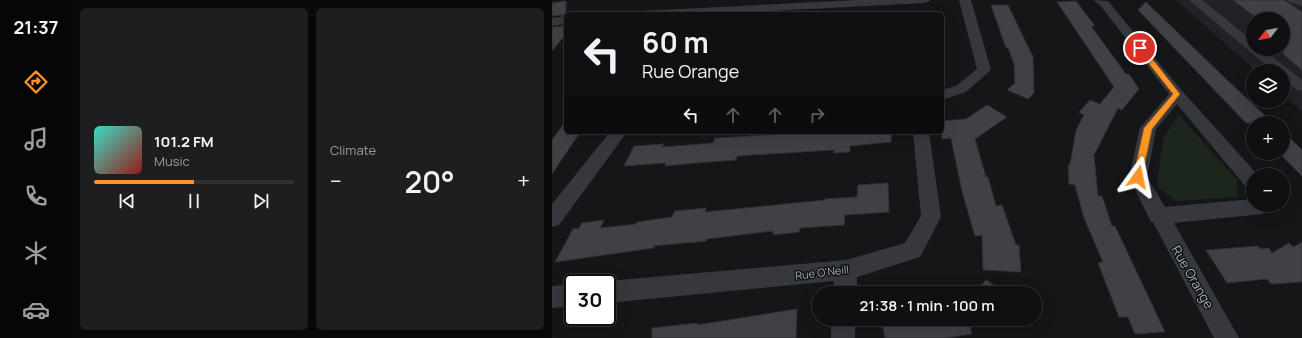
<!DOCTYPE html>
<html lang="en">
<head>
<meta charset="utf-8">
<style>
  :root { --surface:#101012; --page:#1e1e20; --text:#f1f3f6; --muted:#9c9d9f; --line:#303032; --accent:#ff9526 }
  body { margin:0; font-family:Manrope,sans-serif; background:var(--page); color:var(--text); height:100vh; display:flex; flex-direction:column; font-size:15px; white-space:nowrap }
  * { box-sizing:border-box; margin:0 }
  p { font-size:13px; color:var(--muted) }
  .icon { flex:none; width:22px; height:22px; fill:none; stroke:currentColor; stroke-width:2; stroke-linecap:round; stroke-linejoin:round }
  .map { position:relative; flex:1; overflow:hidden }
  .panel { display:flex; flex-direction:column; gap:8px; padding:8px; background:#09090a; width:480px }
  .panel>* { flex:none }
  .hud { position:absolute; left:12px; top:12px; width:380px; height:122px; border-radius:6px; box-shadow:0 4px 16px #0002,0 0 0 1px var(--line); background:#101012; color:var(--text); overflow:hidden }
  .needle { width:26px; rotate:239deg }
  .buttons { position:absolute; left:694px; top:12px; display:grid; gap:8px }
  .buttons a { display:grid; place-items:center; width:44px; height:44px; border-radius:50%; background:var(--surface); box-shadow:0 4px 16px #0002,0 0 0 1px var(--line); font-size:20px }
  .speed { position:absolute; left:12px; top:274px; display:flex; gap:8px; font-size:20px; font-weight:700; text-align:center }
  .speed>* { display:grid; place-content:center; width:52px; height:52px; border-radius:50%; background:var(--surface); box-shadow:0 4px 16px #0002,0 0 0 1px var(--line); line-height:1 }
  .speed .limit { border:2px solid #111; border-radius:6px; background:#fff; color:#111 }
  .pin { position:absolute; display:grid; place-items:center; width:34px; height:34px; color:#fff; margin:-17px; border:2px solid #fff; border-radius:50%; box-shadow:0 1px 4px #0007 }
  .me { position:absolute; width:44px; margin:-22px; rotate:12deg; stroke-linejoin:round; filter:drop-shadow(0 0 3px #0008) }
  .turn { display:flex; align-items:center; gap:14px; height:84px; padding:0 12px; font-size:18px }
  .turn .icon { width:52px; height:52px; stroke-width:2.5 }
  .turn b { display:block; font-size:28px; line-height:34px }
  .lanes { display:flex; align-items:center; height:38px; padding:0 12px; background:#0003; justify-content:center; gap:20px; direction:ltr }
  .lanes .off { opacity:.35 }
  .big { font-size:30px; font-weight:600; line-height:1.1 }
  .panel .card { flex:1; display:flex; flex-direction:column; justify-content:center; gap:6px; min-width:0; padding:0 14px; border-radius:6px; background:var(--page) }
  .song { display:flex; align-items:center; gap:12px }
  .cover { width:48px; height:48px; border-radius:6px; background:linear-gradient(135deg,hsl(170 70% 55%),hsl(0 70% 35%)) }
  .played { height:4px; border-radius:2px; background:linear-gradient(90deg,var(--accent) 50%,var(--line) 50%) }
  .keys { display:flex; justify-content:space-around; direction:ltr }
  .heat { display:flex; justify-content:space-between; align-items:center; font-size:22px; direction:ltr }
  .panel .tiles { flex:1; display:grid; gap:8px; grid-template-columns:repeat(2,1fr) }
  .trip { position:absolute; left:260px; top:286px; width:230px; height:40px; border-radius:20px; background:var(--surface); box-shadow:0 4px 16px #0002,0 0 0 1px var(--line); font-weight:600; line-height:40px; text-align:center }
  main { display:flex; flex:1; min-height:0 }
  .tabs { display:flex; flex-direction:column; width:72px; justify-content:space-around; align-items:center; background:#060607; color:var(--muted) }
  .tabs .icon { width:28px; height:28px }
  .tabs .active { color:var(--accent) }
  .tabs b { font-size:18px; color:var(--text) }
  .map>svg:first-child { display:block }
  .built { fill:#212225; fill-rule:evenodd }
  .green { fill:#1d261d }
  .building { fill:#3f4145; stroke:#2f3034 }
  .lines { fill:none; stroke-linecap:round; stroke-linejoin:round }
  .minor { fill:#36383d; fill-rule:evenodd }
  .route { fill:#ff9526; stroke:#a66119 }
  .labels { text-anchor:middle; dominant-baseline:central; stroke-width:3; stroke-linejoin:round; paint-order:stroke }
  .street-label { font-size:11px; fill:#a6afb9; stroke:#101113 }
  .near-street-label { font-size:13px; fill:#a6afb9; stroke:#101113 }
</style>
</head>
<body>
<main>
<nav class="tabs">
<b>21:37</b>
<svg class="icon active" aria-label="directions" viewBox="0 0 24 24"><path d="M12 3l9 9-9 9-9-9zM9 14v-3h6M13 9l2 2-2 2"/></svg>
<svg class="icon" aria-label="music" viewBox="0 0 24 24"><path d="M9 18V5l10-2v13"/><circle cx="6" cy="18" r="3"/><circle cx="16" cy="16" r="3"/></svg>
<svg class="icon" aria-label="phone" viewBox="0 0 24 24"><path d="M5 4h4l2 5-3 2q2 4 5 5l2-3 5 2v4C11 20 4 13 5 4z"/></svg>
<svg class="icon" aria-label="climate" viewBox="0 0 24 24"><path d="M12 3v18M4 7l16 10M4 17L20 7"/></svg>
<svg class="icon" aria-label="car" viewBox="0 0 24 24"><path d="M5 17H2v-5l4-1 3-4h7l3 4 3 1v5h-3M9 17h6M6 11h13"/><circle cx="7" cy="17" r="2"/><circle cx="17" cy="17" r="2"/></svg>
</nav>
<section class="panel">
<div class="tiles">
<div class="card">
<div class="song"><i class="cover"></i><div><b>101.2 FM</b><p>Music</p></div></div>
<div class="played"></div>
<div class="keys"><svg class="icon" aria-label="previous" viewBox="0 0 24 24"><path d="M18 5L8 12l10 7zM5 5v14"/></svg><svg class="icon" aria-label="pause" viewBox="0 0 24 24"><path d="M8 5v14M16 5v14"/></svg><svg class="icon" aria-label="next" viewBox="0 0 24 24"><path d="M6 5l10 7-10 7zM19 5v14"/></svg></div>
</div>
<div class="card"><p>Climate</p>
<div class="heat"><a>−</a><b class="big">20°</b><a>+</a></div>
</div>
</div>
</section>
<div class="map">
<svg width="750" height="338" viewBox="0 0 750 338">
  <rect width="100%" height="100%" fill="#151618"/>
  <path class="built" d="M 624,0 L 750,0 L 750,111 L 731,95 L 731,71 L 704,71 ZM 701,19 L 731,19 L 731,49 L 701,49 Z"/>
  <path class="green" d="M 627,115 L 685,180 L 686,197 L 624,201 L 605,186 L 611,139 Z"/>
  <g class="building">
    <path d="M 681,0 L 732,0 L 750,12 L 750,70 L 731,54 L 731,19 L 706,19 Z"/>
    <path d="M 14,1 L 14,15 L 0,16 L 0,3 Z"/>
    <path d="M 524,1 L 543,26 L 539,26 L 563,59 L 574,74 L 577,74 L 587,89 L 570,110 L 566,108 L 542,155 L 546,196 L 550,196 L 560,226 L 563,226 L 613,332 L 583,334 L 576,317 L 567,317 L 546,263 L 551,262 L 532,218 L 523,185 L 517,184 L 516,165 L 518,165 L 524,130 L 532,115 L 527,112 L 538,100 L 548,104 L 562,87 L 505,2 Z"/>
    <path d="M 594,2 L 673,78 L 721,123 L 694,123 L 586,10 Z"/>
    <path d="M 439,5 L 456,5 L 481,57 L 482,93 L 476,99 L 455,90 L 463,83 L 462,64 L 456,48 L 454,48 Z"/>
    <path d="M 14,26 L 14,34 L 0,51 L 0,27 Z"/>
    <path d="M 435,105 L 455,117 L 423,139 L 434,177 L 436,177 L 444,206 L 450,205 L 464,245 L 467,245 L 469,272 L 431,270 L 430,235 L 423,236 L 410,191 L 399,138 L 390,139 L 390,121 L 414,119 Z"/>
    <path d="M 14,121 L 14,135 L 27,134 L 0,174 L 0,140 Z"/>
    <path d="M 731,131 L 750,150 L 750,176 L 731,157 Z"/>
    <path d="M 270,132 L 339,132 L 339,142 L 298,146 L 298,152 L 282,153 L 282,150 L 232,153 L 185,156 L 184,160 L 144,163 L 113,166 L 114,163 L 72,166 L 82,146 L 112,144 L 110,147 L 161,143 L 163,138 Z"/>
    <path d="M 336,183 L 337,212 L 293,215 L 292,225 L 248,228 L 247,232 L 221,235 L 221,231 L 155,239 L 154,241 L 102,246 L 102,248 L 3,262 L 21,229 L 27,228 L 30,223 L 52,220 L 48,228 L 84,224 L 85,222 L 120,217 L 123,211 L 154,208 L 153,212 L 273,200 L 273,199 L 305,197 L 306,185 Z"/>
    <path d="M 750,242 L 750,282 L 719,284 L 715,279 L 675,283 L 654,250 L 706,246 L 708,249 L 717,248 L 720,253 L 737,243 L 741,247 Z"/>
    <path d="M 434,280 L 453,293 L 423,293 Z"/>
    <path d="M 245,309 L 244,338 L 100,338 L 100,328 L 145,323 L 145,325 Z"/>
    <path d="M 329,319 L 416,319 L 420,334 L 394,338 L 333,338 Z"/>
  </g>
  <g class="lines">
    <g class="minor">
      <path d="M 305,0 L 379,0 L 373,3 L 159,14 L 83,14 L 85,12 L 89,11 Z"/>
      <path d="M 407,0 L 419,0 L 439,70 L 414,92 L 390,100 L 390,90 L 404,86 L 425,69 Z"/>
      <path d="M 541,0 L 556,1 L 630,91 L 706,175 L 701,175 L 701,189 L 694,187 L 625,104 L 604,129 L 595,177 L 613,207 L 701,199 L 701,205 L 720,205 L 717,211 L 710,214 L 622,223 L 687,338 L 662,338 L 601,222 L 599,222 L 577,177 L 588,128 L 617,94 L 548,5 Z"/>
      <path d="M 637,0 L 650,0 L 701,41 L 701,49 L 711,49 L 750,80 L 750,91 L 745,90 L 731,78 L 731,71 L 721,71 Z"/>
      <path d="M 735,0 L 750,0 L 750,6 L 737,2 Z"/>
      <path d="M 14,16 L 14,24 L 0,26 L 0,18 Z"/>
      <path d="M 58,132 L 75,132 L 7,225 L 0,227 L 0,204 Z"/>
      <path d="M 361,132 L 377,132 L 389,217 L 368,257 L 305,277 L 305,293 L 281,293 L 282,281 L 55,303 L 55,283 L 50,283 L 55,281 L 294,260 L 353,243 L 369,216 Z"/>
      <path d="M 21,284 L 21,306 L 0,308 L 0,286 Z"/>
      <rect x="279" y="319" width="24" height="19"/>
    </g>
  </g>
  <path class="route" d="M 586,47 L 591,47 L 628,94 L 600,129 L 590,177 L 586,180 L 581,177 L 592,128 L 621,94 L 586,50 Z"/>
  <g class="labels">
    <g class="street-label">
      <text transform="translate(270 272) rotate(-7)">Rue O'Neill</text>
    </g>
    <g class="near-street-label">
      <text transform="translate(641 277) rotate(60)">Rue Orange</text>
    </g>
  </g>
</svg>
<div class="buttons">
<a><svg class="needle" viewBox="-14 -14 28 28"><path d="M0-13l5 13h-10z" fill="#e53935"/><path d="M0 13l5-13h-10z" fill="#9c9d9f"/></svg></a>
<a><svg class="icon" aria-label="layers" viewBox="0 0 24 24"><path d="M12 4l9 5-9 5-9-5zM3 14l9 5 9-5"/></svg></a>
<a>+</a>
<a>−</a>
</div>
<div class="speed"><div class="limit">30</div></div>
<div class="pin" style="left:588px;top:48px;background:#d93025"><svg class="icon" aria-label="arrive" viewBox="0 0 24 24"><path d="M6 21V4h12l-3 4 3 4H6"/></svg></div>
<svg class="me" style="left:586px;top:177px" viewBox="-20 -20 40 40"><path d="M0-17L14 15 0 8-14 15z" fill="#ff9526" stroke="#fff" stroke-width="4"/></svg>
<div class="trip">21:38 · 1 min · 100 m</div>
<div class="hud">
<div class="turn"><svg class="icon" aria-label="left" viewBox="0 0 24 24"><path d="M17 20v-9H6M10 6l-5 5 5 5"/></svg><div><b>60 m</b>Rue Orange</div></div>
<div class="lanes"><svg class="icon" aria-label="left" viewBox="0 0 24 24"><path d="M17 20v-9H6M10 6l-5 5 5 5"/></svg><svg class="icon off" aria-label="ahead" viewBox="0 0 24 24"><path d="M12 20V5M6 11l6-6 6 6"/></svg><svg class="icon off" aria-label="ahead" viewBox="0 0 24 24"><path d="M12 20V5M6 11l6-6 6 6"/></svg><svg class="icon off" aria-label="right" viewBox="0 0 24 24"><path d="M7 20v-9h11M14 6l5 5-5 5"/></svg></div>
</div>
</div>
</main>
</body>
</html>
